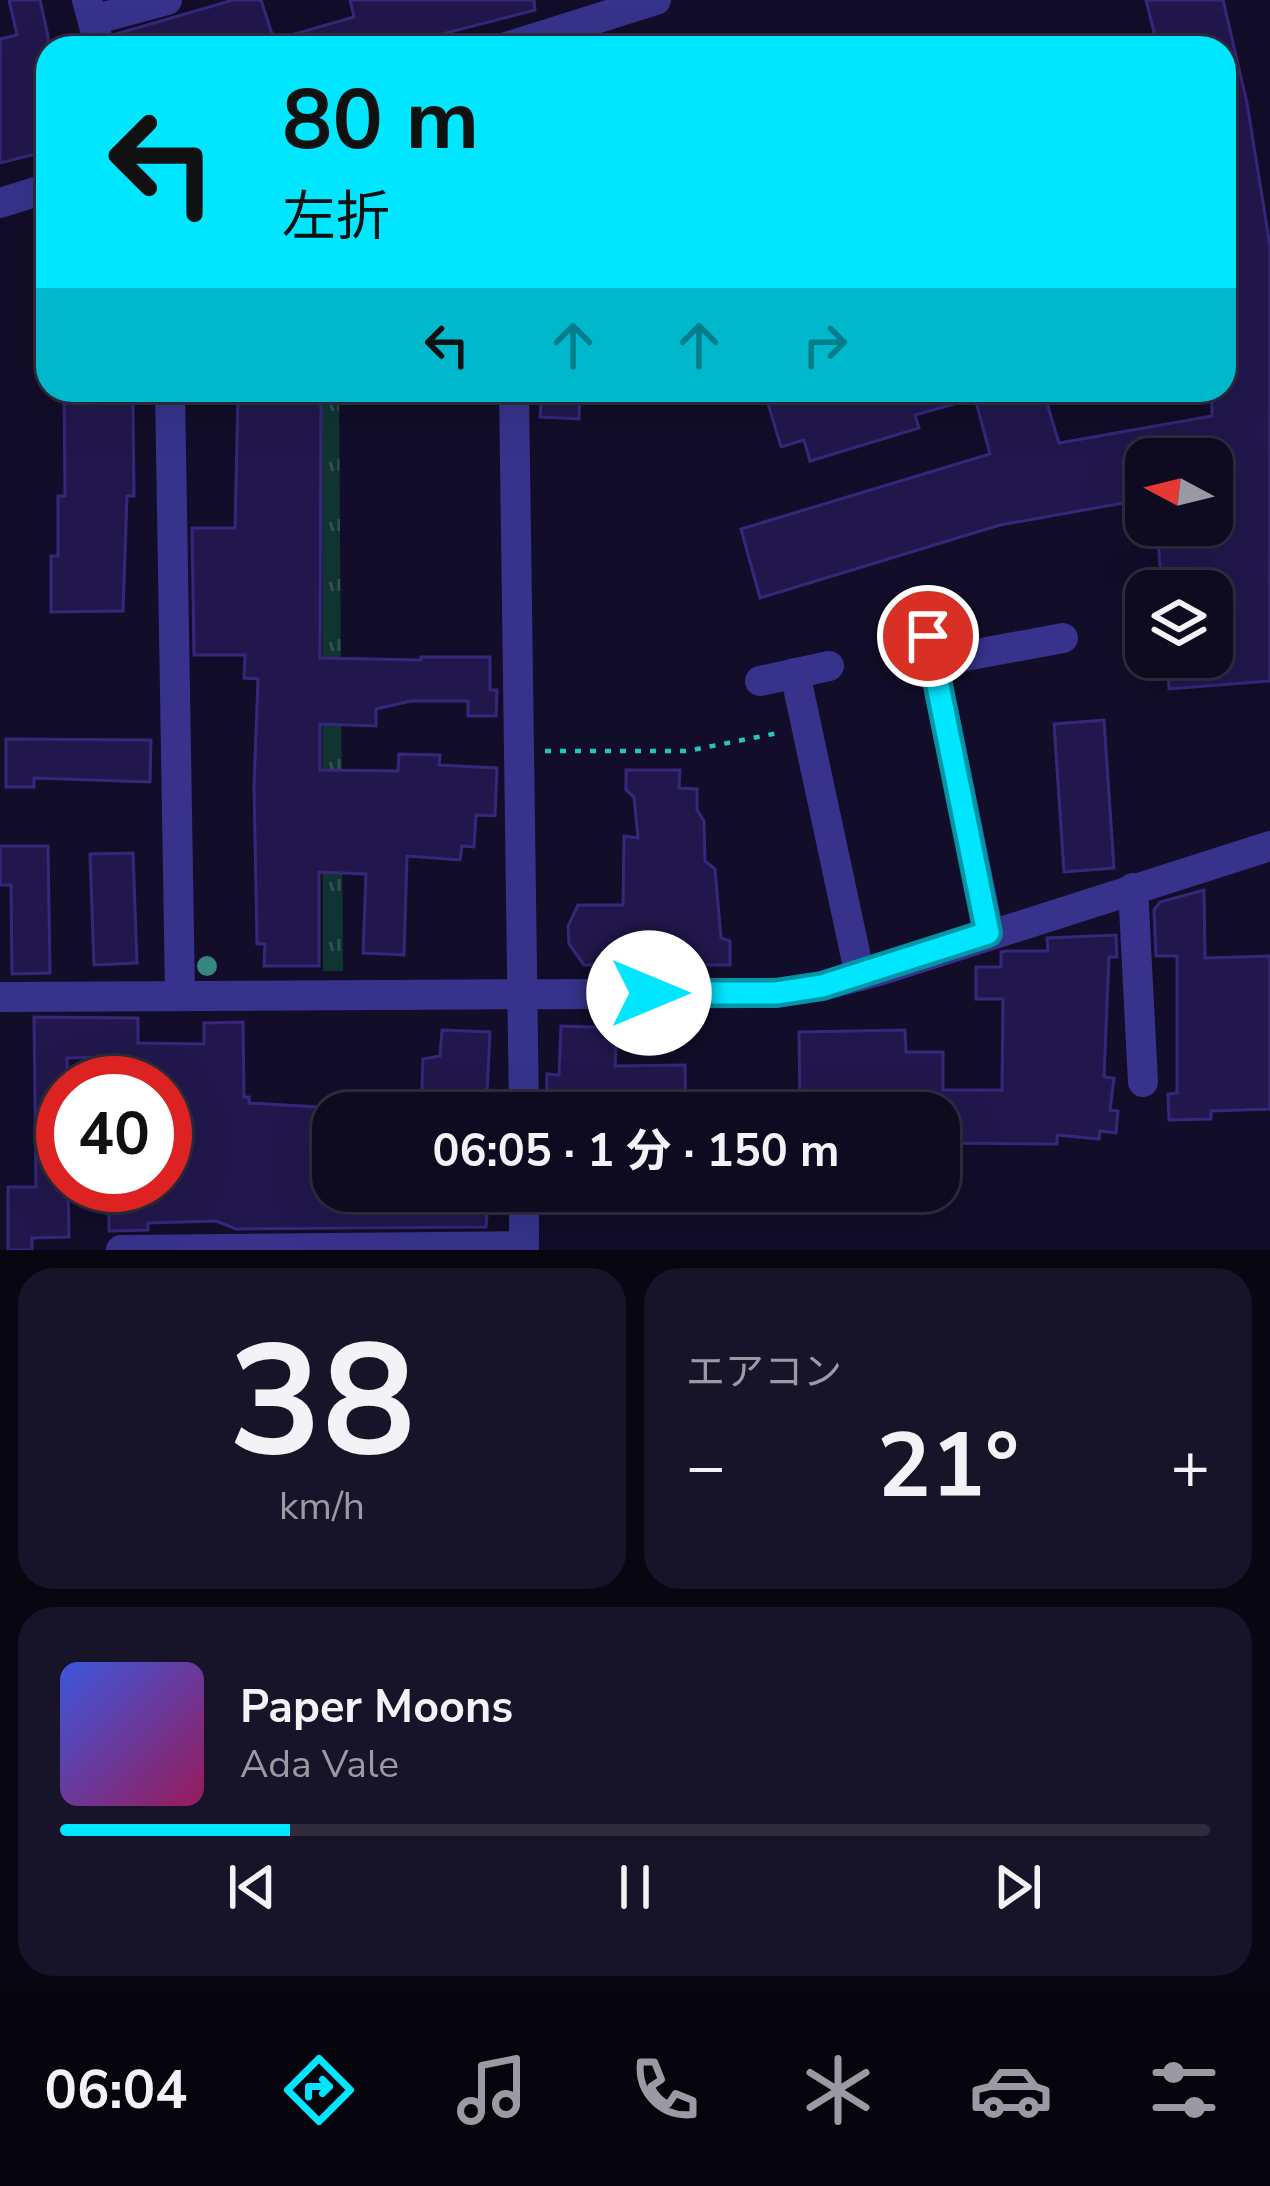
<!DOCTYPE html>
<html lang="ja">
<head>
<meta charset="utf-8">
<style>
  :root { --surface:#0e0a1f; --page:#171328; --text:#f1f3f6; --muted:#9b9aa4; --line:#2e2b3d; --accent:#01e6ff }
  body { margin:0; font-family:"Nunito Sans","Noto Sans JP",sans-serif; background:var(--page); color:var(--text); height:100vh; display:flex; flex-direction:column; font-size:45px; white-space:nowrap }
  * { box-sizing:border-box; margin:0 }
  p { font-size:39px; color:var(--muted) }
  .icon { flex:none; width:66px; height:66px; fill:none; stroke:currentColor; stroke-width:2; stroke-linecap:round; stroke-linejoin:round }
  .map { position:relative; height:1250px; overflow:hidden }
  .details { display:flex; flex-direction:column; gap:18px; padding:18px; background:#080611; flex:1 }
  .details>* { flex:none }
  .guide { position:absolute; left:36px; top:36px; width:1200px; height:366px; border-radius:36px; box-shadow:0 12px 48px #0002,0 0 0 3px var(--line); background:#01e6ff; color:#111; overflow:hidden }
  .needle { width:78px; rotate:277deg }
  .controls { position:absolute; left:1125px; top:438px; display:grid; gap:24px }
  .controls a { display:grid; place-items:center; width:108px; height:108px; border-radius:24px; background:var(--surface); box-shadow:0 12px 48px #0002,0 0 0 3px var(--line); font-size:60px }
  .speed { position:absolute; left:36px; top:1056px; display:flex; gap:24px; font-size:60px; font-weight:700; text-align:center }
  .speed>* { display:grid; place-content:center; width:156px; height:156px; border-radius:50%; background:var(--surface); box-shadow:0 12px 48px #0002,0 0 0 3px var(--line); line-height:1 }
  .speed .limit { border:18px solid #d22; background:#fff; color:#111 }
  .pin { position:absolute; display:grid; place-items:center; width:102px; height:102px; color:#fff; margin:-51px; border:6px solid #fff; border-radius:50%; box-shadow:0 3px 12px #0007 }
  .me { position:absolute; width:132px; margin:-66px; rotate:90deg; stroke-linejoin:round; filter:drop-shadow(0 0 9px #0008) }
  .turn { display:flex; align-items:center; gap:42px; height:252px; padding:0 48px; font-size:54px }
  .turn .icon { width:156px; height:156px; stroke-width:2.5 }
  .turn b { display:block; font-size:84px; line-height:102px }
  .lanes { display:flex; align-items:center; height:114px; padding:0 48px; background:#0003; justify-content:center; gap:60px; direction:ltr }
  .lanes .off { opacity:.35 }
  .big { font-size:90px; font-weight:700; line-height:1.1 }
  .details .widget { flex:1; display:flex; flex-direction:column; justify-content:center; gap:18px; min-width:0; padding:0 42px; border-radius:36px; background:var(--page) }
  .details .dial { align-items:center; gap:0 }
  .dial b { font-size:156px; line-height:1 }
  .song { display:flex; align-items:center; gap:36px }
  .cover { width:144px; height:144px; border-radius:18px; background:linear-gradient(135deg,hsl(230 70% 55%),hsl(330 70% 35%)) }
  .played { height:12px; border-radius:6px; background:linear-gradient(90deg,var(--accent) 20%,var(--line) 20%) }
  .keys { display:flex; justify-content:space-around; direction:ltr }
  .heat { display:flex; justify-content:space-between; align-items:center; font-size:66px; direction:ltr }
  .details .tiles { flex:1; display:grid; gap:18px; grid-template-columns:1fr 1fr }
  .widget:last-child { grid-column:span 2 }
  .trip { position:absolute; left:312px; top:1092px; width:648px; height:120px; border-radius:36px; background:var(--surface); box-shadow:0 12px 48px #0002,0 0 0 3px var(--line); font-weight:700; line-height:120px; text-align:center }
  .tab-bar { display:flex; height:192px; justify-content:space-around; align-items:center; background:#06040c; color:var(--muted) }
  .tab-bar .icon { width:84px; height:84px }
  .tab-bar .on { color:var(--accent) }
  .tab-bar b { font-size:54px; color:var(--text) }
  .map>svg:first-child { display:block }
  .grass { fill:url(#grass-tufts) }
  .building { fill:#22174c; stroke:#37277a; stroke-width:3 }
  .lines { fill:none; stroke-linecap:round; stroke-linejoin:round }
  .path { stroke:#23c6bc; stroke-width:4.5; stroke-dasharray:6 9; stroke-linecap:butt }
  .minor { stroke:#37338d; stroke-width:30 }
  .tree { fill:#36887f }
  .route-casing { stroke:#0196a6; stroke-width:30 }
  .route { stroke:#01e6ff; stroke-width:21 }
</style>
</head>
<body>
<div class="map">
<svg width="1270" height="1250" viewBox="0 0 1270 1250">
  <defs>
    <pattern id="grass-tufts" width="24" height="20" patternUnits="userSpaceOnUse" patternTransform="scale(3)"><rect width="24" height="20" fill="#103432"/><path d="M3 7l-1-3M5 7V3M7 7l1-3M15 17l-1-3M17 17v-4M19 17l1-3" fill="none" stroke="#325051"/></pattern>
  </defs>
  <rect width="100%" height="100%" fill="#120d29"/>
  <path class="grass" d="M 322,390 L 339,390 L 343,971 L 323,971 Z"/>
  <g class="building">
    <path d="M 9,0 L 40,0 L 48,36 L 48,151 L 0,163 L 0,39 L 17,35 Z"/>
    <path d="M 233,0 L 261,0 L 274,40 L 354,17 L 350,0 L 534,0 L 535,10 L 388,48 L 119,48 L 116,34 Z"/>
    <path d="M 1146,0 L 1223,0 L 1247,103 L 1270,246 L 1270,681 L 1169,689 L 1167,657 L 1212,657 L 1212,591 L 1162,591 L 1157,528 L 1212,525 L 1212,459 L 1146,459 L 1146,499 L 1000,525 L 760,598 L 741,529 L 990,454 L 975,398 L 915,415 L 919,428 L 810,461 L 804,440 L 781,447 L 764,390 L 1043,390 L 1059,443 L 1212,416 L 1212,390 L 1224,390 L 1224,48 L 1158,48 Z"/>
    <path d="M 64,390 L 127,390 L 127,403 L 133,403 L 134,496 L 127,496 L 123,611 L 51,612 L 51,556 L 58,556 L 58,496 L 65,496 Z"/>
    <path d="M 245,390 L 321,390 L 320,658 L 421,660 L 421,657 L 490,657 L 490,690 L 497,690 L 496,716 L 468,716 L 468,701 L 411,701 L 376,709 L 376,726 L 320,724 L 320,770 L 398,771 L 399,754 L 440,755 L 439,765 L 497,768 L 495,816 L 476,815 L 474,847 L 462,846 L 460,860 L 407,856 L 404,955 L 363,953 L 366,874 L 319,872 L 319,966 L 264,966 L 265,944 L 257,944 L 254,785 L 258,679 L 244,678 L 245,655 L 194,655 L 192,528 L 235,528 L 238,394 L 245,394 Z"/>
    <path d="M 542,390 L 580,390 L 579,419 L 540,417 Z"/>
    <path d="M 1104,720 L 1114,868 L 1064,872 L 1054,724 Z"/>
    <path d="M 6,739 L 151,740 L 150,782 L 34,778 L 34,787 L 6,787 Z"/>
    <path d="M 626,770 L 680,770 L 679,788 L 697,789 L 697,810 L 704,821 L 705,861 L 715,869 L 721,938 L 730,941 L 730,965 L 584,965 L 569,944 L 568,926 L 578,905 L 623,905 L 624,836 L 638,838 L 634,797 L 626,790 Z"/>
    <path d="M 0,846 L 48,846 L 50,973 L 12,974 L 11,885 L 0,885 Z"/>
    <path d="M 133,853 L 137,963 L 94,965 L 90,854 Z"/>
    <path d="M 1204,890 L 1205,958 L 1270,956 L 1270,1109 L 1211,1111 L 1211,1119 L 1169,1120 L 1168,1094 L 1177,1093 L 1177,956 L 1156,956 L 1154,910 L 1160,902 Z"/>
    <path d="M 1116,935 L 1117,957 L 1109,957 L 1104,1077 L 1114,1078 L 1110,1110 L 1118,1111 L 1116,1133 L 1100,1131 L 1099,1139 L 1057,1135 L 1057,1144 L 939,1143 L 939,1113 L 800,1113 L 799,1032 L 905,1030 L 906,1052 L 943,1052 L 943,1090 L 1002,1090 L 1003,999 L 976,999 L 976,967 L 1001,967 L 1001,952 L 1006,951 L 1048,951 L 1047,938 Z"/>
    <path d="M 34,1017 L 138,1018 L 138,1043 L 204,1044 L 204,1023 L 243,1022 L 244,1097 L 249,1097 L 249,1103 L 319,1107 L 319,1125 L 333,1125 L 332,1191 L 482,1191 L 481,1203 L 488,1204 L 486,1227 L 236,1229 L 216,1221 L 148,1223 L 148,1230 L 109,1231 L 109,1185 L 165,1185 L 165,1083 L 111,1083 L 112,1057 L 67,1058 L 68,1083 L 63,1083 L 63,1185 L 68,1185 L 69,1237 L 32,1238 L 32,1250 L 8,1250 L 8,1187 L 36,1187 Z"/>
    <path d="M 561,1026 L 617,1028 L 615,1066 L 685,1065 L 686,1113 L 546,1112 L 547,1074 L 559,1075 Z"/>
    <path d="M 442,1030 L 490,1032 L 486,1113 L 421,1113 L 423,1059 L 440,1056 Z"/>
  </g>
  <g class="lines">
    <path class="path" d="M 545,751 L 687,751 L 778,733"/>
    <g class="minor">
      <path d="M 87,0 L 100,48"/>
      <path d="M 93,20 L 167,0"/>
      <path d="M 503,48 L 656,0"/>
      <path d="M 0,203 L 48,188"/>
      <path d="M 170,390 L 180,994"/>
      <path d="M 514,390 L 524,1113"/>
      <path d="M 928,636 L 989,933"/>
      <path d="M 933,662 L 1063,638"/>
      <path d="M 795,673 L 860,976"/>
      <path d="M 760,681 L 829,666"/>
      <path d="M 1133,888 L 1143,1082"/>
      <path d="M 0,997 L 776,993 L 822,986 L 882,970 L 1270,846"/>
      <path d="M 524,1191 L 524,1250"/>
      <path d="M 121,1250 L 524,1246"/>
    </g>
  </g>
  <circle class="tree" cx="207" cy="966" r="10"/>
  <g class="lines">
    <defs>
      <path id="route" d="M 649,993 L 776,993 L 822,986 L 988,933 L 928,636"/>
    </defs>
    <use href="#route" class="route-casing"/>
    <use href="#route" class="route"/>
  </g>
</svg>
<div class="controls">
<a><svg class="needle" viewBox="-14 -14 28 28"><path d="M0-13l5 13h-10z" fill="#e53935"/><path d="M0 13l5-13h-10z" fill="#9b9aa4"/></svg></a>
<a><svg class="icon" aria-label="layers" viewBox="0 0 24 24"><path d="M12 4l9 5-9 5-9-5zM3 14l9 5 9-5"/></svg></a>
</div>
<div class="speed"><div class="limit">40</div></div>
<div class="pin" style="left:928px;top:636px;background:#d93025"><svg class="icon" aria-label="arrive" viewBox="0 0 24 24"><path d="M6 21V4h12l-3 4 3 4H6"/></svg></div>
<svg class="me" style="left:649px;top:993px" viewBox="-20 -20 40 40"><circle r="19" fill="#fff"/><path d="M0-13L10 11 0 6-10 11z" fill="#01e6ff"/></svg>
<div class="trip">06:05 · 1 分 · 150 m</div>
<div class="guide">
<div class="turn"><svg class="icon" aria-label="left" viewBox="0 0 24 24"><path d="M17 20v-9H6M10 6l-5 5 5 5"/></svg><div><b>80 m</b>左折</div></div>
<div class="lanes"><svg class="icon" aria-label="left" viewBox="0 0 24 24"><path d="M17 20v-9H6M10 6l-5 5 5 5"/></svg><svg class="icon off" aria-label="ahead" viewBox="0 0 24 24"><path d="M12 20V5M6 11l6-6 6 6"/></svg><svg class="icon off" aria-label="ahead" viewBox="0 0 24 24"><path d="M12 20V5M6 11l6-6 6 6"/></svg><svg class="icon off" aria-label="right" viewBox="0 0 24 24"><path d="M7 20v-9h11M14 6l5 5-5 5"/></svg></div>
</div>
</div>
<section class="details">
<div class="tiles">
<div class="widget dial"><b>38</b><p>km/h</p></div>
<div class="widget"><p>エアコン</p>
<div class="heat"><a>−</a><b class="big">21°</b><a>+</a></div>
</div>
<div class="widget">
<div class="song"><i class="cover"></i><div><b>Paper Moons</b><p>Ada Vale</p></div></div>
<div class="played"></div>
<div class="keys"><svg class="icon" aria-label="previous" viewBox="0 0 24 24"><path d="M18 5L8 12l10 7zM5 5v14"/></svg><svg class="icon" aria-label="pause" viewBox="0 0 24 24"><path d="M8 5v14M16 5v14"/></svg><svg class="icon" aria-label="next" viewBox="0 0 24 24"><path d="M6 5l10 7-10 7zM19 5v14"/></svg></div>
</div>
</div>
</section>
<nav class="tab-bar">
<b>06:04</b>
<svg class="icon on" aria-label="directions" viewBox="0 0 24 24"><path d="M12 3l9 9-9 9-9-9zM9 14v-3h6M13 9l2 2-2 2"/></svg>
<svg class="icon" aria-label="music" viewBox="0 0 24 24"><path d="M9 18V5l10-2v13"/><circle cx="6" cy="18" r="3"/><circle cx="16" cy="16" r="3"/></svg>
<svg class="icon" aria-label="phone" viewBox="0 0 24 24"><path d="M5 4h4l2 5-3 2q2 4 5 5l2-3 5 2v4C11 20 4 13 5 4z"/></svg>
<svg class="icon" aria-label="climate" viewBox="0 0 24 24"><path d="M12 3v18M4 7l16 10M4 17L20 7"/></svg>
<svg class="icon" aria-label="car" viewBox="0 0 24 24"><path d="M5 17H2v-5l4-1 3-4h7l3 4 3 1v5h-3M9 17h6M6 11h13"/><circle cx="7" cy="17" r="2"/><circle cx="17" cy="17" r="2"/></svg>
<svg class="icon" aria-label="filters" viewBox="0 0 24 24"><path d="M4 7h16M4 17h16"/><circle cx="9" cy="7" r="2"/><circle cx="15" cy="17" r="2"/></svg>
</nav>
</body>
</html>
